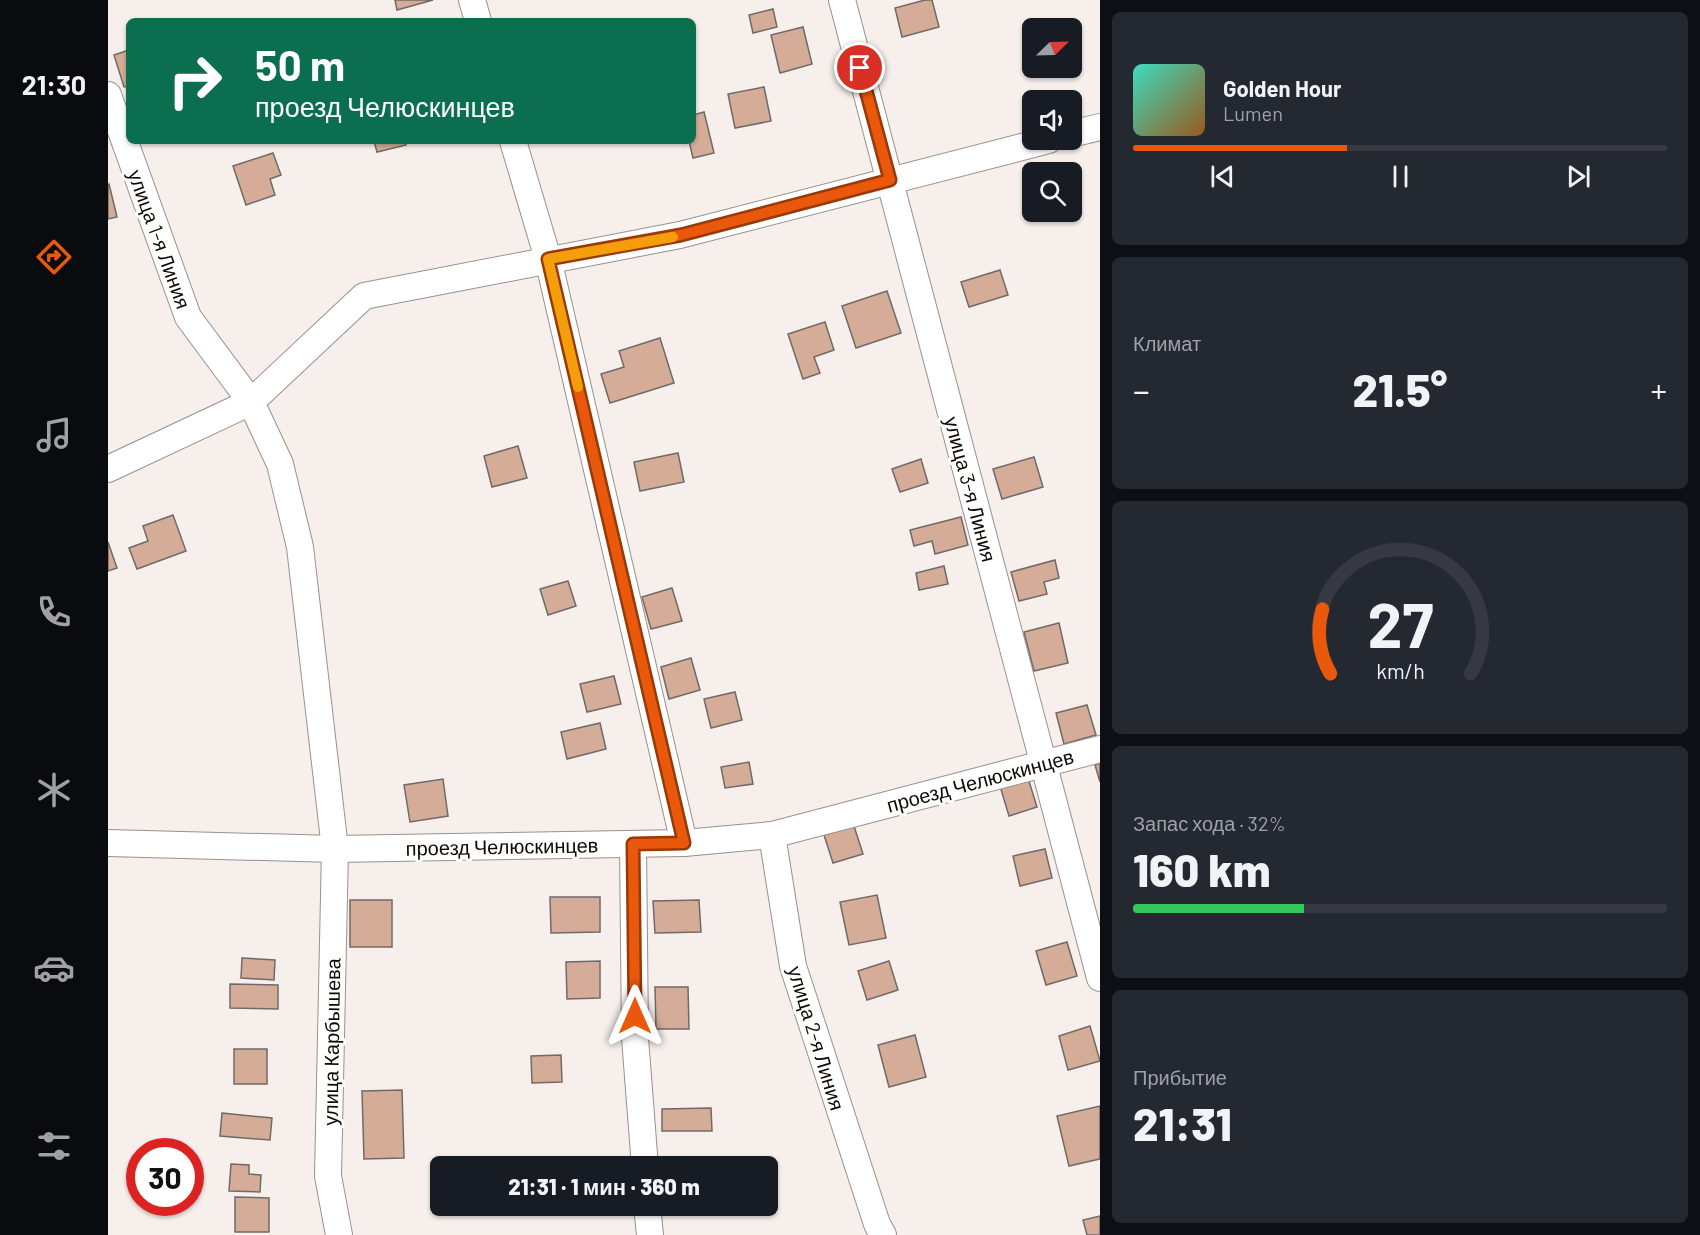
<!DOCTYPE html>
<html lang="ru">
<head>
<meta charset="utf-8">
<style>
  :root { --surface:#171b24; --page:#242831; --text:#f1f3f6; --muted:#9ea1a6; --line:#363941; --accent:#ea580c }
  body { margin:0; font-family:Barlow,sans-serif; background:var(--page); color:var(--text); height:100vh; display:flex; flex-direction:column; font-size:22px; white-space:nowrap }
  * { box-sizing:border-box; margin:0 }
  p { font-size:20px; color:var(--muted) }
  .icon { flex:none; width:33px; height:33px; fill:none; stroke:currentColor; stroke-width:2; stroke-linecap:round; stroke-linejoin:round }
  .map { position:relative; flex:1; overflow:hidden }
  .sheet { display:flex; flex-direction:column; gap:12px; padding:12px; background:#0d0f14; width:600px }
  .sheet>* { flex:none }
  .top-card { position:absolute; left:18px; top:18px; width:570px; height:126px; border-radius:9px; box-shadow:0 2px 4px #0004; background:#0b6e4f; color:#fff; overflow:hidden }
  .needle { width:39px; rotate:67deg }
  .controls { position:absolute; left:914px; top:18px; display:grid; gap:12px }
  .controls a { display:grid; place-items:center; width:60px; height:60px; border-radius:9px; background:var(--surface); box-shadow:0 2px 4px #0004; font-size:30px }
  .speed { position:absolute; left:18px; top:1138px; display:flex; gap:12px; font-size:30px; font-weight:700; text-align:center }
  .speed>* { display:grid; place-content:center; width:78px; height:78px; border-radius:50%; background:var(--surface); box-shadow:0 2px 4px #0004; line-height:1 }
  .speed .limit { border:9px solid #d22; background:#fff; color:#111 }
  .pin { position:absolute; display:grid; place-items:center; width:51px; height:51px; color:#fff; margin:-26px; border:3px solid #fff; border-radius:50%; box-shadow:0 2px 6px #0007 }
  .me { position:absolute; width:66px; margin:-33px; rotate:0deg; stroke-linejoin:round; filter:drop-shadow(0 0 4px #0008) }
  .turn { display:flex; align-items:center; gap:21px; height:126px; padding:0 30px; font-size:27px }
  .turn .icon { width:78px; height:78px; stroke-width:2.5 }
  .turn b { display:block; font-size:42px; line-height:51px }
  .big { font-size:45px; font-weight:800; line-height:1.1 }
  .sheet .tile { flex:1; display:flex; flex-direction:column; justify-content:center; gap:9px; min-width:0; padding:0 21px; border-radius:9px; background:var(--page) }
  .sheet .dial { align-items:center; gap:0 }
  .dial svg { height:156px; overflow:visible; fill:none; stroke:var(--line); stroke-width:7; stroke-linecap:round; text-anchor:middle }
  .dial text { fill:var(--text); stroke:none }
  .song { display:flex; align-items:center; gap:18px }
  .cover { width:72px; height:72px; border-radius:9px; background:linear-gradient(135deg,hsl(170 70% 55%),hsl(30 70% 35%)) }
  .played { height:6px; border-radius:3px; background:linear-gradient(90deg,var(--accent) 40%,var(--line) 40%) }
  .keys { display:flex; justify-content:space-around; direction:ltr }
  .heat { display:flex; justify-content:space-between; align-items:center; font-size:33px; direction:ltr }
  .charge { height:9px; border-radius:4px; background:linear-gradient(90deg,#34c759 32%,var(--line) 0) }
  .trip { position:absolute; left:322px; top:1156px; width:348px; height:60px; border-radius:9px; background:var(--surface); box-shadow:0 2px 4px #0004; font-weight:800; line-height:60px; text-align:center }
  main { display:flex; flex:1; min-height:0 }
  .menu { display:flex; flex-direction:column; width:108px; justify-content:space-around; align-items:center; background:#090b0e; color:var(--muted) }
  .menu .icon { width:42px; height:42px }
  .menu .selected { color:var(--accent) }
  .menu b { font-size:27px; color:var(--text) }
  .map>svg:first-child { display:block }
  .building { fill:#d5ac98; stroke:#706a67; stroke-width:1.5 }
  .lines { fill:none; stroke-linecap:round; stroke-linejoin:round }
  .minor-casing { stroke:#98918e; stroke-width:28 }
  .minor { stroke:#fff; stroke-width:26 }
  .route-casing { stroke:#983908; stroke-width:15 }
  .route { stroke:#ea580c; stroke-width:10 }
  .slow { stroke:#f59e0b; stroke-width:10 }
  .labels { text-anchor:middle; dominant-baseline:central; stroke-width:6; stroke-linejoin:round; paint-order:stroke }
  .street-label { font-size:20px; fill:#0d0b0a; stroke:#fffefd }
</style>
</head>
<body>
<main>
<nav class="menu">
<b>21:30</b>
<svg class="icon selected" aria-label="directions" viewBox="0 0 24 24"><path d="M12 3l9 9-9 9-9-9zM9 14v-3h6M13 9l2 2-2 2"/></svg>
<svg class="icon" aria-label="music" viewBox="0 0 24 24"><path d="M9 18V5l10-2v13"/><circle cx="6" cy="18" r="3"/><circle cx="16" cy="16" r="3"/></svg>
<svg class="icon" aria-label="phone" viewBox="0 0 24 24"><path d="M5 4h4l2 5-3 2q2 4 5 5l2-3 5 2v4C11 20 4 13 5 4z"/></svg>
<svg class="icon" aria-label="climate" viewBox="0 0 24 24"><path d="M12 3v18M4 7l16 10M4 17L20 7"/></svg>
<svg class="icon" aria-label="car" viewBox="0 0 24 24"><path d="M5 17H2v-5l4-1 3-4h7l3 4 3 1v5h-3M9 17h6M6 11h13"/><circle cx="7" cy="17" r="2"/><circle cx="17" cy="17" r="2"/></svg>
<svg class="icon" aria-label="filters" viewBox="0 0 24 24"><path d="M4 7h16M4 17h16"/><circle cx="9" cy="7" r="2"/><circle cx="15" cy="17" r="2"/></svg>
</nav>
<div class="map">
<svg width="992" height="1235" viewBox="0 0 992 1235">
  <rect width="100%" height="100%" fill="#f6efec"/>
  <g class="building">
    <path d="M 287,0 L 325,0 L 289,10 Z"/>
    <path d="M 817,0 L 824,0 L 831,27 L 794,37 L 787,8 Z"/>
    <path d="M 665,9 L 669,27 L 645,33 L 641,15 Z"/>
    <path d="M 695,27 L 704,64 L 672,73 L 663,35 Z"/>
    <path d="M 21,50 L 21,86 L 16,87 L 6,55 Z"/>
    <path d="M 656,87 L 663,121 L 627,128 L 620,94 Z"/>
    <path d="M 596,112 L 606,153 L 585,158 L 581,141 L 585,141 L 585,115 Z"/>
    <path d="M 266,141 L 297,141 L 298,145 L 269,152 Z"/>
    <path d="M 165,153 L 173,175 L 162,179 L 167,195 L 138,205 L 125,166 Z"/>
    <path d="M 1,184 L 9,217 L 0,219 L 0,185 Z"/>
    <path d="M 892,270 L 900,295 L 861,307 L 853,282 Z"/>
    <path d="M 779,291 L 793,333 L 748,348 L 734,306 Z"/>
    <path d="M 717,322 L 726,350 L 706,357 L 712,373 L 695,379 L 680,334 Z"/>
    <path d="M 552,338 L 566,383 L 502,403 L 493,374 L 516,367 L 511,351 Z"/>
    <path d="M 410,446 L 419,478 L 384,487 L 376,456 Z"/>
    <path d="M 570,453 L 576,482 L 532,491 L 526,462 Z"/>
    <path d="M 926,457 L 935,487 L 894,499 L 885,469 Z"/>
    <path d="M 813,459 L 820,483 L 792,492 L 784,469 Z"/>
    <path d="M 65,515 L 78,551 L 29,569 L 21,548 L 40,541 L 35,526 Z"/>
    <path d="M 853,517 L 860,545 L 827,554 L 824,541 L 806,546 L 802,530 Z"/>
    <path d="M 0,542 L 9,568 L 0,571 Z"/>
    <path d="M 947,560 L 951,578 L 936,582 L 939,594 L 911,601 L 903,572 Z"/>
    <path d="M 836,566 L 840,584 L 811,590 L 808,573 Z"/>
    <path d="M 460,581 L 468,606 L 440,615 L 432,589 Z"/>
    <path d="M 564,588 L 574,621 L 543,629 L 534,597 Z"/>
    <path d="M 951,623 L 960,663 L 926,671 L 916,632 Z"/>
    <path d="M 583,658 L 592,690 L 561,699 L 553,667 Z"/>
    <path d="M 506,676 L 513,704 L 479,712 L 472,684 Z"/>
    <path d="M 627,692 L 634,720 L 603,728 L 596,699 Z"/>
    <path d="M 979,705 L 988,735 L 956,744 L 948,713 Z"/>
    <path d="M 492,723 L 498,749 L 459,759 L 453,732 Z"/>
    <path d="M 641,762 L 645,784 L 617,788 L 613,767 Z"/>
    <path d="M 992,763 L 992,782 L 987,765 Z"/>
    <path d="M 920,778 L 929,807 L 901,816 L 892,786 Z"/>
    <path d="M 335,779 L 340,816 L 302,822 L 296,785 Z"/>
    <path d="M 746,826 L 755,854 L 725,863 L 716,835 Z"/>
    <path d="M 937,849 L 944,878 L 912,886 L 905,856 Z"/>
    <path d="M 769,895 L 778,938 L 741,945 L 732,902 Z"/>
    <path d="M 442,897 L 492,897 L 492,932 L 443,933 Z"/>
    <rect x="242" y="900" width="42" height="47"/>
    <path d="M 591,900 L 593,932 L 547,933 L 545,901 Z"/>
    <path d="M 959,942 L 969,976 L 938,985 L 928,951 Z"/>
    <path d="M 134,958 L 167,960 L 166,980 L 133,978 Z"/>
    <path d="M 492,961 L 492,998 L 459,999 L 458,962 Z"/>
    <path d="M 781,961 L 790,990 L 759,1000 L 750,971 Z"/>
    <path d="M 122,984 L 170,985 L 170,1009 L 122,1008 Z"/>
    <path d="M 547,987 L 580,987 L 581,1029 L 548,1029 Z"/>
    <path d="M 982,1026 L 992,1061 L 960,1070 L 951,1036 Z"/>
    <path d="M 807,1035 L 818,1077 L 781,1087 L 770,1045 Z"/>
    <rect x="126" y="1049" width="33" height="35"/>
    <path d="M 453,1055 L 454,1082 L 424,1083 L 423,1056 Z"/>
    <path d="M 294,1090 L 296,1158 L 256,1159 L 254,1091 Z"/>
    <path d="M 992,1106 L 992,1159 L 961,1166 L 949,1116 Z"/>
    <path d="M 603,1108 L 604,1131 L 554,1131 L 554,1109 Z"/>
    <path d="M 114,1113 L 164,1118 L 162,1140 L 112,1136 Z"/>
    <path d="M 123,1164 L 141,1165 L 141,1174 L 153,1175 L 152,1192 L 121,1191 Z"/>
    <path d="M 127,1197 L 161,1198 L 161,1232 L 127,1232 Z"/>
    <path d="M 992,1216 L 992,1235 L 979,1235 L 975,1220 Z"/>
  </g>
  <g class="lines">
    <defs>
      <g id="minor">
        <path d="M 364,0 L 370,21"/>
        <path d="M 734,0 L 992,978"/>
        <path d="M 0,95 L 80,317 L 143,402 L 172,464 L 192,547 L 227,849 L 220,1176 L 231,1235"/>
        <path d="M 963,134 L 992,127"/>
        <path d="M 405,141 L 440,259 L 576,843"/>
        <path d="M 0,469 L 143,402 L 256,296 L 572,235 L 941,140"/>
        <path d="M 664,835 L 685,966 L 769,1224 L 775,1235"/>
        <path d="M 0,843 L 227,849 L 576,843 L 664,835 L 992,749"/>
        <path d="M 525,844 L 527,1038 L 537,1167"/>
        <path d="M 539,1206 L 542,1235"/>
      </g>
    </defs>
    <use href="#minor" class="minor-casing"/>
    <use href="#minor" class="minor"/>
  </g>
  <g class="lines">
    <defs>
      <path id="route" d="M 527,1016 L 525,844 L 576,843 L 440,259 L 573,235 L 782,180 L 752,68"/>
    </defs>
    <use href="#route" class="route-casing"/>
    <use href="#route" class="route"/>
    <path class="slow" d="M 470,387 L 440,259 L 565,237"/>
  </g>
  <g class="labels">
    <g class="street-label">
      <text transform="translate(52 239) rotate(70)">улица 1-я Линия</text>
      <text transform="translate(863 489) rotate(75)">улица 3-я Линия</text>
      <text transform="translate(872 780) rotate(-15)">проезд Челюскинцев</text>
      <text transform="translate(394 846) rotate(-1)">проезд Челюскинцев</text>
      <text transform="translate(709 1038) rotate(73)">улица 2-я Линия</text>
      <text transform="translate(223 1042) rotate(-89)">улица Карбышева</text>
    </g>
  </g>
</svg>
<div class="controls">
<a><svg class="needle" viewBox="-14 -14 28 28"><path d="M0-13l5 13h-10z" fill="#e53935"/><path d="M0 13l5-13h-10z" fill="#9ea1a6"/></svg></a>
<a><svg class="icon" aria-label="sound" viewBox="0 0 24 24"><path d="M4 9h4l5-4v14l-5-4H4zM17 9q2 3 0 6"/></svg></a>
<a><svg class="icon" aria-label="search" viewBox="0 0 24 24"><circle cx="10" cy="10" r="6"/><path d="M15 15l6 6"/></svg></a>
</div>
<div class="speed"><div class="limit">30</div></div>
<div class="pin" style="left:752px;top:68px;background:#d93025"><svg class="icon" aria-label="arrive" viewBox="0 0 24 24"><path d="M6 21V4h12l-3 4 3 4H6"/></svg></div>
<svg class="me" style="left:527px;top:1016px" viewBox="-20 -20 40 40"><path d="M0-17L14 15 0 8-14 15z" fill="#ea580c" stroke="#fff" stroke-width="4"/></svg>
<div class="trip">21:31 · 1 мин · 360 m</div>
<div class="top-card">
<div class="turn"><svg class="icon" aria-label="right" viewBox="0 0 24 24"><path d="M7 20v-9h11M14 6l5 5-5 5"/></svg><div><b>50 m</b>проезд Челюскинцев</div></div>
</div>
</div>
<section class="sheet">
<div class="tile">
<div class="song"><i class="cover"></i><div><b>Golden Hour</b><p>Lumen</p></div></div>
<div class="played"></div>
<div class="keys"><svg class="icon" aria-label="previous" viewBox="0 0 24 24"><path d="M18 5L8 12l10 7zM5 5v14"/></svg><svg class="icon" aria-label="pause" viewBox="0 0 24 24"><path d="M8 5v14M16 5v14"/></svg><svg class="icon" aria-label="next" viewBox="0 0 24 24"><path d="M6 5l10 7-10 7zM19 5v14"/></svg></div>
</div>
<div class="tile"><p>Климат</p>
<div class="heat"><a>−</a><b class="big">21.5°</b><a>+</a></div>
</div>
<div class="tile dial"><svg viewBox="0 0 100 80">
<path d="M14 69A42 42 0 1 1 86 69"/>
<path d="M14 69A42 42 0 0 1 10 36" stroke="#ea580c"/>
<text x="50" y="56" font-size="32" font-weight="700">27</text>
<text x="50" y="72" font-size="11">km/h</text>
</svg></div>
<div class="tile"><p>Запас хода · 32%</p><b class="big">160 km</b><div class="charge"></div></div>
<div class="tile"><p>Прибытие</p><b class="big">21:31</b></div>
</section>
</main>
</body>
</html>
